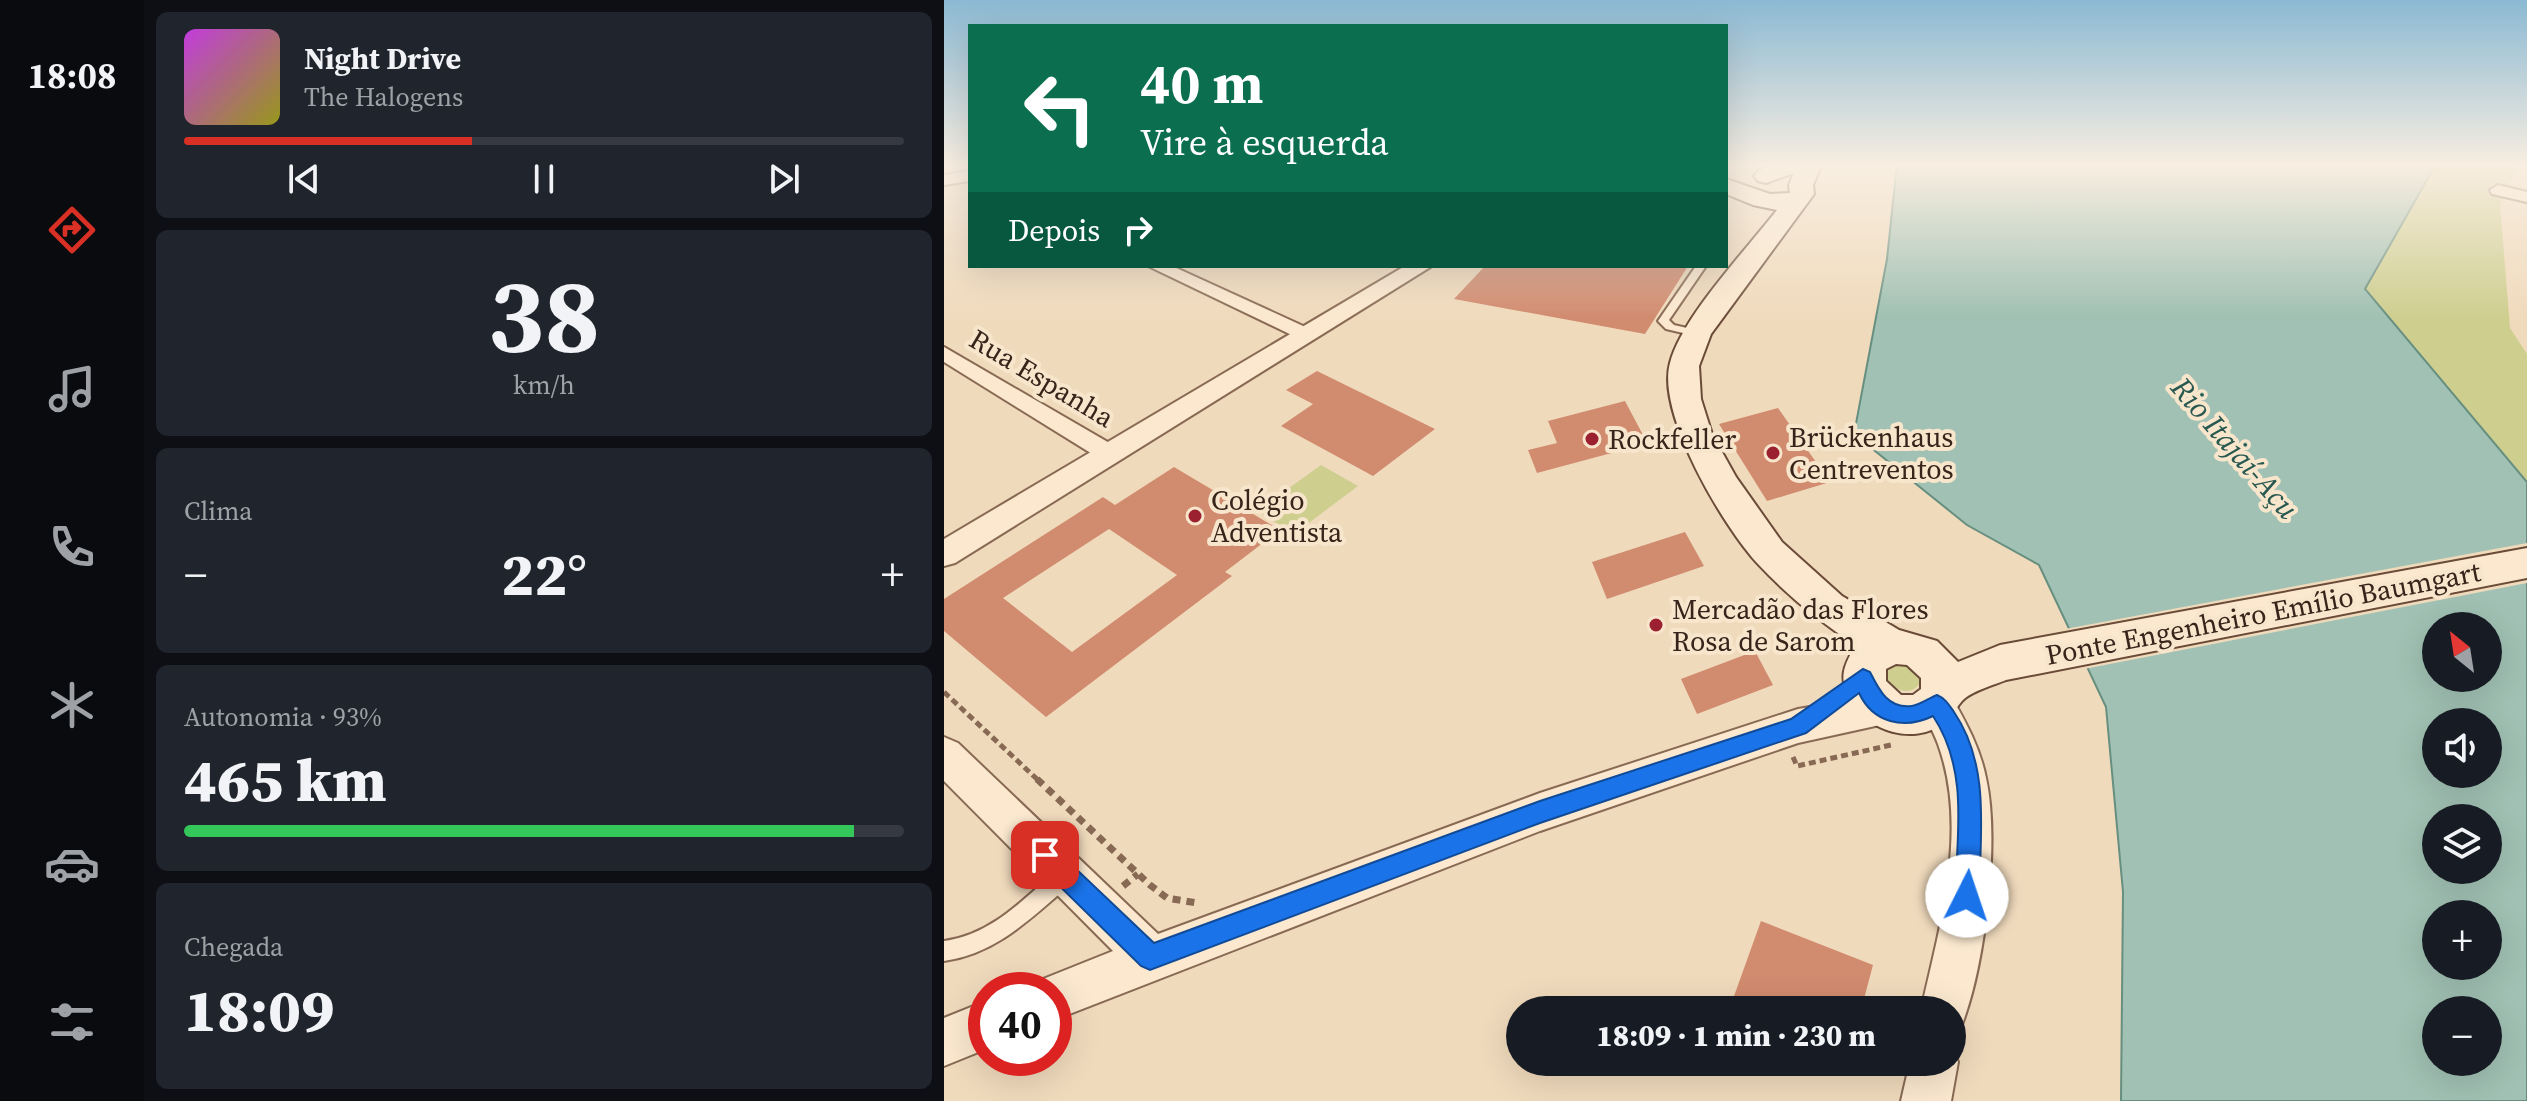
<!DOCTYPE html>
<html lang="pt">
<head>
<meta charset="utf-8">
<style>
  :root { --surface:#171b24; --page:#20242c; --text:#f1f3f6; --muted:#9ea1a6; --line:#363941; --accent:#d93025 }
  body { margin:0; font-family:"Source Serif 4",serif; background:var(--page); color:var(--text); height:100vh; display:flex; flex-direction:column; font-size:30px; white-space:nowrap }
  * { box-sizing:border-box; margin:0 }
  p { font-size:26px; color:var(--muted) }
  .icon { flex:none; width:44px; height:44px; fill:none; stroke:currentColor; stroke-width:2; stroke-linecap:round; stroke-linejoin:round }
  .map { position:relative; flex:1; overflow:hidden }
  .drawer { display:flex; flex-direction:column; gap:12px; padding:12px; background:#0d0f14; width:800px }
  .drawer>* { flex:none }
  .guide { position:absolute; left:24px; top:24px; width:760px; height:244px; border-radius:0px; box-shadow:0 8px 32px #0002; background:#0b6e4f; color:#fff; overflow:hidden }
  .needle { width:52px; rotate:330deg }
  .controls { position:absolute; left:1478px; top:612px; display:grid; gap:16px }
  .controls a { display:grid; place-items:center; width:80px; height:80px; border-radius:50%; background:var(--surface); box-shadow:0 8px 32px #0002; font-size:40px }
  .speed { position:absolute; left:24px; top:972px; display:flex; gap:16px; font-size:40px; font-weight:700; text-align:center }
  .speed>* { display:grid; place-content:center; width:104px; height:104px; border-radius:50%; background:var(--surface); box-shadow:0 8px 32px #0002; line-height:1 }
  .speed .limit { border:12px solid #d22; background:#fff; color:#111 }
  .pin { position:absolute; display:grid; place-items:center; width:68px; height:68px; color:#fff; margin:-34px; border-radius:16px; box-shadow:0 4px 12px #0006 }
  .me { position:absolute; width:88px; margin:-44px; rotate:4deg; stroke-linejoin:round; filter:drop-shadow(0 0 6px #0008) }
  .turn { display:flex; align-items:center; gap:28px; height:168px; padding:0 40px; font-size:36px }
  .turn .icon { width:104px; height:104px; stroke-width:2.5 }
  .turn b { display:block; font-size:56px; line-height:68px }
  .then { display:flex; align-items:center; height:76px; padding:0 40px; background:#0003; gap:16px; font-size:30px }
  .big { font-size:60px; font-weight:800; line-height:1.1 }
  .drawer .widget { flex:1; display:flex; flex-direction:column; justify-content:center; gap:12px; min-width:0; padding:0 28px; border-radius:12px; background:var(--page) }
  .drawer .dial { align-items:center; gap:0 }
  .dial b { font-size:104px; line-height:1 }
  .song { display:flex; align-items:center; gap:24px }
  .cover { width:96px; height:96px; border-radius:12px; background:linear-gradient(135deg,hsl(290 70% 55%),hsl(60 70% 35%)) }
  .played { height:8px; border-radius:4px; background:linear-gradient(90deg,var(--accent) 40%,var(--line) 40%) }
  .keys { display:flex; justify-content:space-around; direction:ltr }
  .heat { display:flex; justify-content:space-between; align-items:center; font-size:44px; direction:ltr }
  .charge { height:12px; border-radius:6px; background:linear-gradient(90deg,#34c759 93%,var(--line) 0) }
  .trip { position:absolute; left:562px; top:996px; width:460px; height:80px; border-radius:40px; background:var(--surface); box-shadow:0 8px 32px #0002; font-weight:800; line-height:80px; text-align:center }
  main { display:flex; flex:1; min-height:0 }
  .tab-bar { display:flex; flex-direction:column; width:144px; justify-content:space-around; align-items:center; background:#090b0e; color:var(--muted) }
  .tab-bar .icon { width:56px; height:56px }
  .tab-bar .on { color:var(--accent) }
  .tab-bar b { font-size:36px; color:var(--text) }
  .map>svg:first-child { display:block }
  .green { fill:#cece8f }
  .water { fill:#a0c1b3; stroke:#678f80; stroke-width:2; fill-rule:evenodd }
  .pier { fill:#f0dabc }
  .building { fill:#d18b6f; fill-rule:evenodd }
  .lines { fill:none; stroke-linecap:round; stroke-linejoin:round }
  .service-casing { stroke:#886a54; stroke-width:4 }
  .minor-casing { stroke:#886a54; stroke-width:4 }
  .tertiary-casing { stroke:#886a54; stroke-width:4 }
  .secondary-casing { stroke:#6a4b38; stroke-width:4 }
  .path-far1 { stroke:#886a54; stroke-width:5; stroke-dasharray:7 4; stroke-linecap:butt }
  .path { stroke:#886a54; stroke-width:7; stroke-dasharray:8 6; stroke-linecap:butt }
  .service { fill:#fbe8cf; fill-rule:evenodd }
  .minor { fill:#fbe8cf; fill-rule:evenodd }
  .tertiary { fill:#fbe8cf; fill-rule:evenodd }
  .secondary { fill:#fbe8cf; fill-rule:evenodd }
  .route { fill:#1a73e8; stroke:#114b97; stroke-width:2 }
  .poi-dot { fill:#9b2131; stroke:#f7e5cc; stroke-width:3 }
  .labels { text-anchor:middle; dominant-baseline:central; stroke-width:8; stroke-linejoin:round; paint-order:stroke }
  .street-label { font-size:28px; fill:#37241a; stroke:#f7e5cc }
  .poi-label { font-size:28px; fill:#37241a; stroke:#f7e5cc; text-anchor:start }
  .water-label { font-size:30px; font-style:italic; fill:#28584f; stroke:#f7e5cc }
</style>
</head>
<body>
<main>
<nav class="tab-bar">
<b>18:08</b>
<svg class="icon on" aria-label="directions" viewBox="0 0 24 24"><path d="M12 3l9 9-9 9-9-9zM9 14v-3h6M13 9l2 2-2 2"/></svg>
<svg class="icon" aria-label="music" viewBox="0 0 24 24"><path d="M9 18V5l10-2v13"/><circle cx="6" cy="18" r="3"/><circle cx="16" cy="16" r="3"/></svg>
<svg class="icon" aria-label="phone" viewBox="0 0 24 24"><path d="M5 4h4l2 5-3 2q2 4 5 5l2-3 5 2v4C11 20 4 13 5 4z"/></svg>
<svg class="icon" aria-label="climate" viewBox="0 0 24 24"><path d="M12 3v18M4 7l16 10M4 17L20 7"/></svg>
<svg class="icon" aria-label="car" viewBox="0 0 24 24"><path d="M5 17H2v-5l4-1 3-4h7l3 4 3 1v5h-3M9 17h6M6 11h13"/><circle cx="7" cy="17" r="2"/><circle cx="17" cy="17" r="2"/></svg>
<svg class="icon" aria-label="filters" viewBox="0 0 24 24"><path d="M4 7h16M4 17h16"/><circle cx="9" cy="7" r="2"/><circle cx="15" cy="17" r="2"/></svg>
</nav>
<section class="drawer">
<div class="widget">
<div class="song"><i class="cover"></i><div><b>Night Drive</b><p>The Halogens</p></div></div>
<div class="played"></div>
<div class="keys"><svg class="icon" aria-label="previous" viewBox="0 0 24 24"><path d="M18 5L8 12l10 7zM5 5v14"/></svg><svg class="icon" aria-label="pause" viewBox="0 0 24 24"><path d="M8 5v14M16 5v14"/></svg><svg class="icon" aria-label="next" viewBox="0 0 24 24"><path d="M6 5l10 7-10 7zM19 5v14"/></svg></div>
</div>
<div class="widget dial"><b>38</b><p>km/h</p></div>
<div class="widget"><p>Clima</p>
<div class="heat"><a>−</a><b class="big">22°</b><a>+</a></div>
</div>
<div class="widget"><p>Autonomia · 93%</p><b class="big">465 km</b><div class="charge"></div></div>
<div class="widget"><p>Chegada</p><b class="big">18:09</b></div>
</section>
<div class="map">
<svg width="1583" height="1101" viewBox="0 0 1583 1101">
  <rect width="100%" height="100%" fill="#f0dabc"/>
  <g class="green">
    <path d="M 1492,164 L 1575,164 L 1556,204 L 1566,328 L 1583,354 L 1583,482 L 1421,289 Z"/>
    <path d="M 377,465 L 414,486 L 350,534 L 313,511 Z"/>
    <path d="M 959,661 L 978,679 C 971,697 951,693 943,678 L 945,667 Z"/>
  </g>
  <path class="water" d="M 953,164 L 1492,164 L 1421,289 L 1583,482 L 1583,1101 L 1177,1101 L 1179,892 L 1162,707 L 1095,565 L 1023,525 L 910,434 L 943,259 ZM 1492,626 L 1544,626 L 1544,678 L 1492,678 ZM 1492,722 L 1544,722 L 1544,774 L 1492,774 ZM 1492,818 L 1544,818 L 1544,870 L 1492,870 ZM 1492,914 L 1544,914 L 1544,966 L 1492,966 ZM 1492,1010 L 1544,1010 L 1544,1062 L 1492,1062 Z"/>
  <path class="pier" d="M 1583,543 L 1583,583 L 1140,669 L 1121,629 Z"/>
  <g class="building">
    <path d="M 541,266 L 744,266 L 701,334 L 510,299 Z"/>
    <path d="M 373,371 L 491,429 L 429,476 L 337,426 L 369,404 L 342,390 Z"/>
    <path d="M 681,401 L 699,435 L 671,442 L 675,451 L 593,473 L 584,450 L 613,443 L 604,421 Z"/>
    <path d="M 834,408 L 886,482 L 823,501 L 775,424 Z"/>
    <path d="M 230,467 L 336,530 L 281,572 L 288,576 L 102,717 L 0,631 L 0,599 L 159,497 L 171,505 ZM 165,529 L 233,575 L 128,652 L 59,598 Z"/>
    <path d="M 741,532 L 760,566 L 663,599 L 648,562 Z"/>
    <path d="M 811,651 L 829,685 L 753,714 L 737,679 Z"/>
    <path d="M 817,921 L 929,965 L 917,1010 L 785,1010 Z"/>
  </g>
  <g class="lines">
    <defs>
      <g id="service">
        <path d="M 752,266 L 762,266 L 725,320 L 730,325 L 756,331 L 757,333 L 752,336 L 722,329 L 714,321 Z"/>
        <path d="M 121,867 L 128,869 L 130,876 L 128,883 C 89,916 53,954 0,961 L 0,941 C 47,935 80,899 114,869 Z"/>
      </g>
      <g id="minor">
        <path d="M 26,171 L 26,181 L 0,185 L 0,175 Z"/>
        <path d="M 1554,185 L 1583,192 L 1583,202 L 1548,194 L 1546,190 Z"/>
        <path d="M 204,266 L 228,266 L 370,331 L 373,335 L 363,341 L 356,339 Z"/>
        <path d="M 0,347 L 174,448 L 178,454 L 174,460 L 158,460 L 0,362 Z"/>
      </g>
      <g id="tertiary">
        <path d="M 461,266 L 488,266 L 11,563 L 0,566 L 0,539 Z"/>
        <path d="M 993,689 L 1006,694 C 1021,721 1036,747 1042,778 C 1056,841 1041,967 1017,1027 L 1008,1030 L 1008,1010 L 977,1010 C 996,925 1025,829 994,744 C 989,730 981,718 975,705 L 980,694 Z"/>
        <path d="M 941,694 L 954,699 L 960,710 L 954,721 L 854,743 L 596,831 L 110,1020 L 110,990 L 90,990 L 94,981 L 169,951 L 0,781 L 0,737 L 14,743 L 214,934 L 596,793 L 854,709 Z"/>
        <path d="M 42,1001 L 42,1049 L 0,1066 L 0,1018 Z"/>
        <path d="M 1008,1047 L 1014,1062 L 1007,1101 L 957,1101 L 966,1062 L 1008,1062 Z"/>
      </g>
      <path id="secondary" d="M 831,164 L 878,164 L 869,185 L 870,194 L 767,334 L 755,366 L 757,399 L 768,434 L 792,477 L 838,542 L 898,596 L 955,630 L 993,641 L 1014,662 L 1056,645 L 1583,548 L 1583,578 L 1062,680 C 1050,685 1027,691 1018,701 C 1011,709 1008,717 998,724 C 969,745 925,731 907,702 C 894,679 899,666 912,645 C 876,622 844,596 814,564 C 780,528 712,413 726,363 C 738,317 802,250 833,210 L 809,205 L 782,194 L 782,179 L 826,194 L 846,193 L 845,185 L 850,173 L 822,183 L 814,181 L 810,176 L 814,171 ZM 952,664 L 963,665 L 977,678 L 977,689 L 969,695 L 957,695 L 942,681 L 942,669 Z"/>
    </defs>
    <use href="#service" class="service-casing"/>
    <use href="#minor" class="minor-casing"/>
    <use href="#tertiary" class="tertiary-casing"/>
    <use href="#secondary" class="secondary-casing"/>
    <g class="path-far1">
      <path d="M 0,692 L 95,781"/>
      <path d="M 849,757 L 853,766 L 947,745"/>
    </g>
    <g class="path">
      <path d="M 93,779 L 206,885 L 223,898 L 253,903"/>
      <path d="M 179,886 L 194,874"/>
    </g>
    <use href="#service" class="service"/>
    <use href="#minor" class="minor"/>
    <use href="#tertiary" class="tertiary"/>
    <use href="#secondary" class="secondary"/>
  </g>
  <linearGradient id="sky" x2="0" y2="1"><stop stop-color="#8bb9d3"/><stop offset="0.52" stop-color="#f8eee1"/><stop offset="1" stop-color="#f8eee1" stop-opacity="0"/></linearGradient>
  <rect width="1583" height="318" fill="url(#sky)"/>
  <path class="route" d="M 919,669 L 926,672 C 935,690 944,709 968,706 C 976,705 985,698 993,695 C 1002,699 1005,705 1010,712 C 1047,766 1036,835 1035,896 L 1032,905 L 1023,909 L 1014,905 L 1011,896 C 1013,835 1025,770 989,716 C 960,730 929,723 915,693 L 862,733 L 596,823 L 206,970 L 197,966 L 92,863 L 89,855 L 92,847 L 101,844 L 109,847 L 210,943 L 596,801 L 847,719 Z"/>
  <g class="poi-dot">
    <circle cx="648" cy="439" r="8"/>
    <circle cx="829" cy="453" r="8"/>
    <circle cx="251" cy="516" r="8"/>
    <circle cx="712" cy="625" r="8"/>
  </g>
  <g class="labels">
    <g class="street-label">
      <text transform="translate(98 378) rotate(31)">Rua Espanha</text>
      <text transform="translate(1319 613) rotate(-11)">Ponte Engenheiro Emílio Baumgart</text>
    </g>
    <g class="poi-label">
      <text x="845" y="437">Brückenhaus<tspan x="845" dy="32">Centreventos</tspan></text>
      <text x="664" y="439">Rockfeller</text>
      <text x="267" y="500">Colégio<tspan x="267" dy="32">Adventista</tspan></text>
      <text x="728" y="609">Mercadão das Flores<tspan x="728" dy="32">Rosa de Sarom</tspan></text>
    </g>
    <g class="water-label">
      <text transform="translate(1291 448) rotate(49)">Rio Itajaí-Açu</text>
    </g>
  </g>
</svg>
<div class="controls">
<a><svg class="needle" viewBox="-14 -14 28 28"><path d="M0-13l5 13h-10z" fill="#e53935"/><path d="M0 13l5-13h-10z" fill="#9ea1a6"/></svg></a>
<a><svg class="icon" aria-label="sound" viewBox="0 0 24 24"><path d="M4 9h4l5-4v14l-5-4H4zM17 9q2 3 0 6"/></svg></a>
<a><svg class="icon" aria-label="layers" viewBox="0 0 24 24"><path d="M12 4l9 5-9 5-9-5zM3 14l9 5 9-5"/></svg></a>
<a>+</a>
<a>−</a>
</div>
<div class="speed"><div class="limit">40</div></div>
<div class="pin" style="left:101px;top:855px;background:#d93025"><svg class="icon" aria-label="arrive" viewBox="0 0 24 24"><path d="M6 21V4h12l-3 4 3 4H6"/></svg></div>
<svg class="me" style="left:1023px;top:896px" viewBox="-20 -20 40 40"><circle r="19" fill="#fff"/><path d="M0-13L10 11 0 6-10 11z" fill="#1a73e8"/></svg>
<div class="trip">18:09 · 1 min · 230 m</div>
<div class="guide">
<div class="turn"><svg class="icon" aria-label="left" viewBox="0 0 24 24"><path d="M17 20v-9H6M10 6l-5 5 5 5"/></svg><div><b>40 m</b>Vire à esquerda</div></div>
<div class="then">Depois<svg class="icon" aria-label="right" viewBox="0 0 24 24"><path d="M7 20v-9h11M14 6l5 5-5 5"/></svg></div>
</div>
</div>
</main>
</body>
</html>
